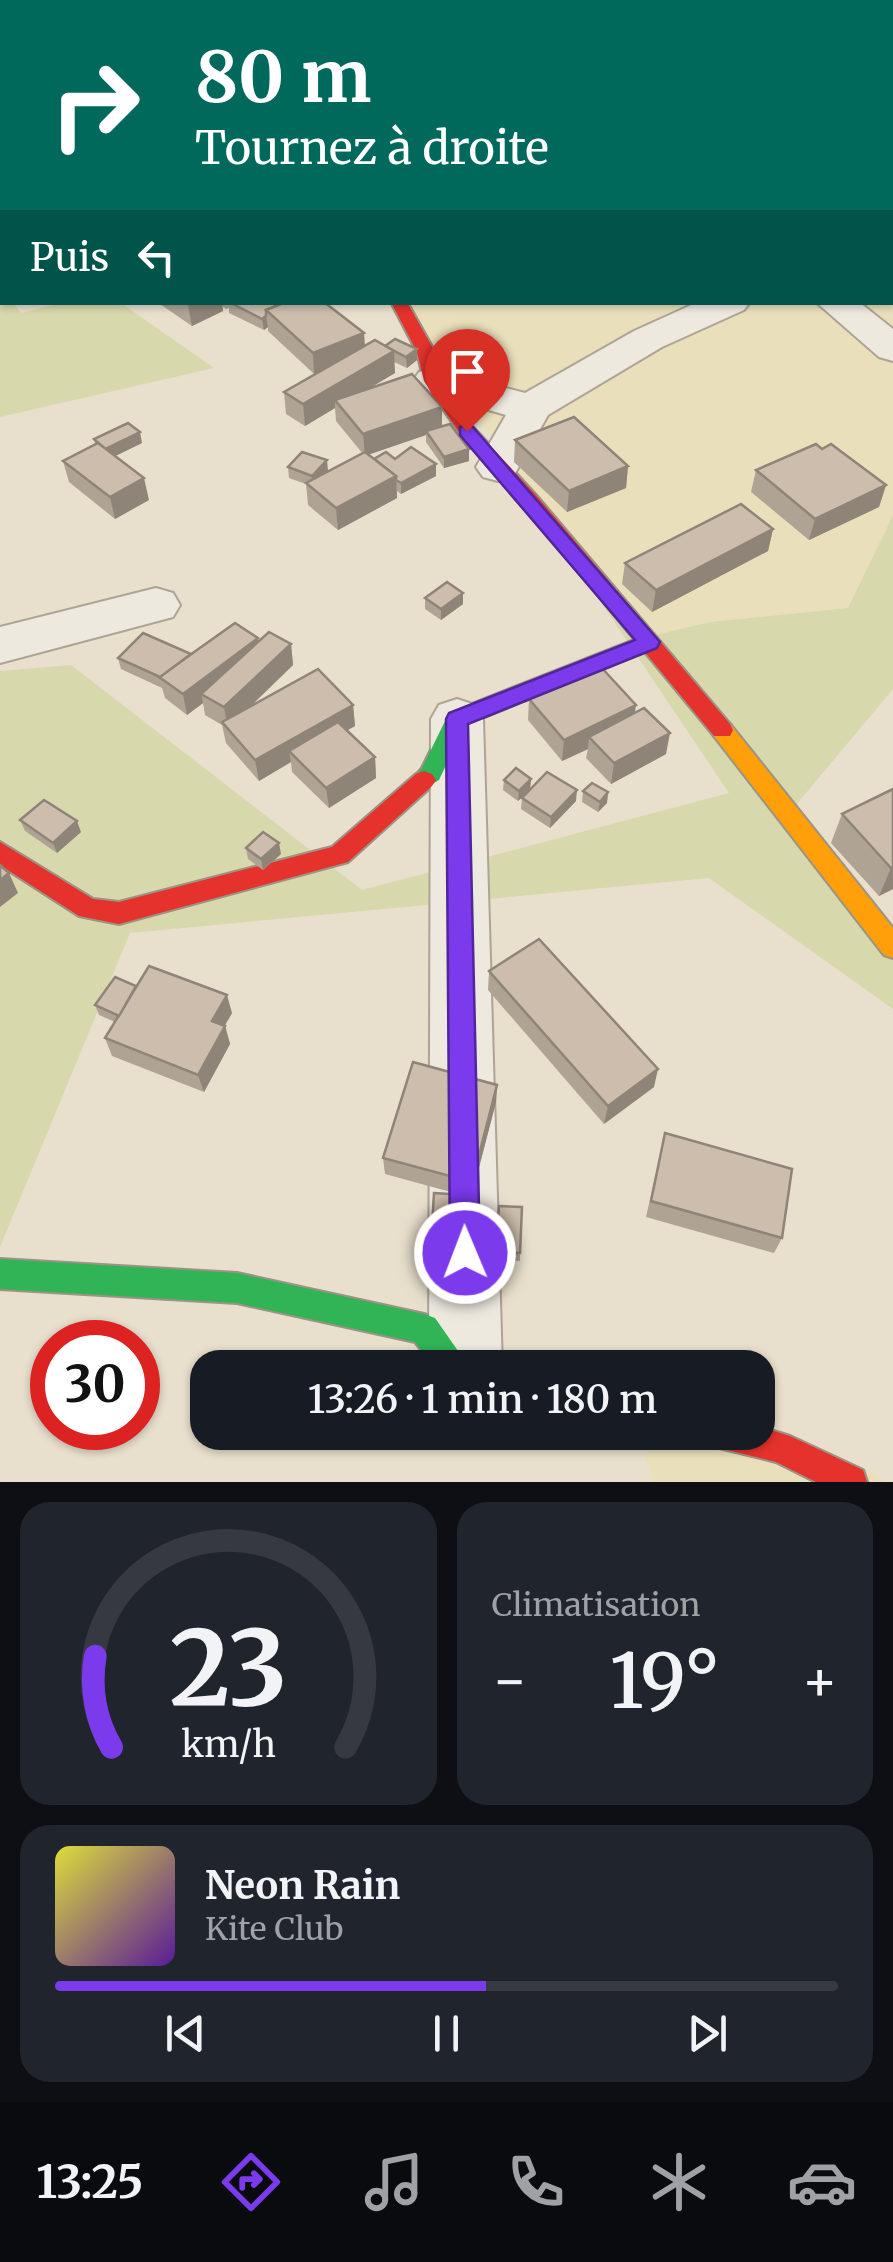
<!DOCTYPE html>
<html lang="fr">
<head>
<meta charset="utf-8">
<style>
  :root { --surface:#171b24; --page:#20242c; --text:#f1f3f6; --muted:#9ea1a6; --line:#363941; --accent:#7c3aed }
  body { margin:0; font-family:Merriweather,serif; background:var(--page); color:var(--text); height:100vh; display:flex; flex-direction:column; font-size:38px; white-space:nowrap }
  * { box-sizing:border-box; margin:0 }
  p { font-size:32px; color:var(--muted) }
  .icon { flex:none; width:55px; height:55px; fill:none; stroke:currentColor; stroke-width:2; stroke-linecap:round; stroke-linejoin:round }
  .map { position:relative; height:1482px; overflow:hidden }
  .sheet { display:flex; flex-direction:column; gap:20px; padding:20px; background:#0d0f14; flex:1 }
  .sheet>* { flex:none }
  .guide { position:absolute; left:0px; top:0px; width:895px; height:305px; box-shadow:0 2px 8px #0004; background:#00695c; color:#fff; overflow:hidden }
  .speed { position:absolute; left:30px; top:1320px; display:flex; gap:20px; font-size:50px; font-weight:700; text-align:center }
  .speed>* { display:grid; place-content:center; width:130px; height:130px; border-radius:50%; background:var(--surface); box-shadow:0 2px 8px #0004; line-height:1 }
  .speed .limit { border:15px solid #d22; background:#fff; color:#111 }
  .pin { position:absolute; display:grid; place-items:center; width:85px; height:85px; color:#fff; margin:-102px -42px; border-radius:50% 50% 50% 0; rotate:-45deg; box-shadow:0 0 10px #0007 }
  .pin .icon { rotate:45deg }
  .me { position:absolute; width:110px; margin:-55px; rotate:359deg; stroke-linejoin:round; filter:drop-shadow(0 0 8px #0008) }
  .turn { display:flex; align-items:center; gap:35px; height:210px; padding:0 30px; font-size:45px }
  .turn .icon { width:130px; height:130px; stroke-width:2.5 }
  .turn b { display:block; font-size:70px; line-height:85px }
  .then { display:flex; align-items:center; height:95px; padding:0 30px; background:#0003; gap:20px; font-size:38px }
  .big { font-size:75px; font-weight:600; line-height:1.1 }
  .sheet .tile { flex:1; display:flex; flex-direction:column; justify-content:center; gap:15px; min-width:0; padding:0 35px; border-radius:30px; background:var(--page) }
  .sheet .dial { align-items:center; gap:0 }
  .dial svg { height:260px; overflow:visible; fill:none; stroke:var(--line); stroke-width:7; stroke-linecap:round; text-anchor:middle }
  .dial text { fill:var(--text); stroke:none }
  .song { display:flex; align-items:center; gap:30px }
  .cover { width:120px; height:120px; border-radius:15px; background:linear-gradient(135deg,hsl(60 70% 55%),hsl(270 70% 35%)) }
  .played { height:10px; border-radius:5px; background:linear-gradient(90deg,var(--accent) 55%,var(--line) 55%) }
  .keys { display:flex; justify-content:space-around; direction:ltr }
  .heat { display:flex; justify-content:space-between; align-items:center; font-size:55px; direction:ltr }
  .sheet .tiles { flex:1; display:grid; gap:20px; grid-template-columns:1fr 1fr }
  .tile:last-child { grid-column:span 2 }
  .trip { position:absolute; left:190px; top:1350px; width:585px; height:100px; border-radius:30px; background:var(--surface); box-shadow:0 2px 8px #0004; font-weight:600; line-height:100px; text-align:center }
  .tabs { display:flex; height:160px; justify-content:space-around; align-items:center; background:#090b0e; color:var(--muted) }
  .tabs .icon { width:70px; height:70px }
  .tabs .active { color:var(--accent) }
  .tabs b { font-size:45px; color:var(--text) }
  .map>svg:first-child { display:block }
  .farmland { fill:#e9e0bb }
  .green { fill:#d8d8ad }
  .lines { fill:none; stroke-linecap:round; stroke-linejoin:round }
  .street-casing { stroke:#ada495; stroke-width:4 }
  .fast-casing { stroke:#9c9385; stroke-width:4 }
  .slow-casing { stroke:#9c9385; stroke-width:4 }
  .jam-casing { stroke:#9c9385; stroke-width:4 }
  .street { fill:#eee9df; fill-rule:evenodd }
  .fast { fill:#30b455; fill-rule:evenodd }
  .slow { fill:#ff9f0a; fill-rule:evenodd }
  .jam { fill:#e5322d; fill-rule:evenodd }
  .wall { fill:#afa394 }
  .shaded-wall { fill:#8f8478 }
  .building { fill:#ccbdac; stroke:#8f8478; stroke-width:2.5 }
  .route { fill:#7c3aed; stroke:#51269a; stroke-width:2.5 }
</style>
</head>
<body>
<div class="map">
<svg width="893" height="1482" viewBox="0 0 893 1482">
  <rect width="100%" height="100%" fill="#e8dfcc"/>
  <g class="farmland">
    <path d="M 515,0 L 893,0 L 893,515 L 849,608 L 710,622 L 647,637 L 388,303 L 892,302 L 892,2 Z"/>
    <path d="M 758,1429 L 867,1469 L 886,1482 L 653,1482 L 639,1433 L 758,1432 Z"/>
  </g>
  <g class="green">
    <path d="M 0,284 L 2,302 L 13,303 L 21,313 L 61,303 L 121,303 L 214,368 L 0,417 Z"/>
    <path d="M 529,495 L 647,637 L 710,622 L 848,608 L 893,515 L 893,689 L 790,812 L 893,947 L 893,1009 L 709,878 L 130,933 L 0,1247 L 0,671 L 71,665 L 362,890 L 729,793 Z"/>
  </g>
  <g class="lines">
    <defs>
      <g id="street">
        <path d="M 141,0 L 169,0 L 170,2 L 142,2 Z"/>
        <path d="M 893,220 L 893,243 L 892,243 L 892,220 Z"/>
        <path d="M 698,302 L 750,302 L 744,310 L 662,347 L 548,415 L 513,477 L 498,481 L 483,477 L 476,467 L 506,415 L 419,390 L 413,381 L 419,372 L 433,369 L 525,393 L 634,331 Z"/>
        <path d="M 816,302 L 859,302 L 893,329 L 893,361 L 879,357 Z"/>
        <path d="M 156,588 L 173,593 L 180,605 L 173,617 L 0,663 L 0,627 Z"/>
        <path d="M 457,699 L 475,705 L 483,719 L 502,1368 L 429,1368 L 431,719 L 439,705 Z"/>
      </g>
      <g id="fast">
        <path d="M 649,634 L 656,637 L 660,642 L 656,647 L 465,725 L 439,780 L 424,789 L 416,786 L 412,780 L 422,768 L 449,713 Z"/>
        <path d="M 0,1259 L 237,1273 L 424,1314 L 435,1318 L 470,1368 L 435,1368 L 415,1342 L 237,1303 L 0,1289 Z"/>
      </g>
      <path id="slow" d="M 722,721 L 730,724 L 893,928 L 893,958 L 884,955 L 714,736 L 711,730 L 714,724 Z"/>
      <g id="jam">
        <path d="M 391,302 L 407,302 L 435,352 L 442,381 L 473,427 L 536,495 L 730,724 L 733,730 L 730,736 L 714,736 L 522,503 L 461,435 L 424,381 L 417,352 Z"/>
        <path d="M 424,771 L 432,774 L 436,780 L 432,786 L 348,862 L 119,924 L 79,916 L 0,865 L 0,842 L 93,899 L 119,902 L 332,847 L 416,774 Z"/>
        <path d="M 758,1426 L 790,1436 L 863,1470 L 867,1482 L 816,1482 L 776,1462 L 699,1443 L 694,1432 L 758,1432 Z"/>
      </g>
    </defs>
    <use href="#street" class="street-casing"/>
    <use href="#fast" class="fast-casing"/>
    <use href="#slow" class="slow-casing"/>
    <use href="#jam" class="jam-casing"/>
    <use href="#street" class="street"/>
    <use href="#fast" class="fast"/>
    <use href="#slow" class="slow"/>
    <use href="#jam" class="jam"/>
  </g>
  <g class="wall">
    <path d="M 398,0 L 446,0 L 440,2 L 405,2 Z"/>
    <path d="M 157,302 L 324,302 L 364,333 L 365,346 L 417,349 L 417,360 L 407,368 L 394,362 L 395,373 L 367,389 L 442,407 L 442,426 L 469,449 L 469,461 L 444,468 L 426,442 L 426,435 L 368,454 L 374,459 L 395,459 L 436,476 L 401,494 L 397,491 L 397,498 L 338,530 L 308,505 L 306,484 L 289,478 L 288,467 L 328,471 L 363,454 L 336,421 L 335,408 L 305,426 L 286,414 L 284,392 L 314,374 L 268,331 L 268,327 L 264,330 L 229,313 L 229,308 L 226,309 L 222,306 L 223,311 L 192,326 Z"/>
    <path d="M 94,439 L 142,443 L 115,456 L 149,500 L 115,519 L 69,482 L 63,461 L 95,444 Z"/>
    <path d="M 515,440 L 628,466 L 626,488 L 567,512 L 514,462 Z"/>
    <path d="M 822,449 L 886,485 L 879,507 L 809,540 L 751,492 L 756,470 Z"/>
    <path d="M 773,529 L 768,551 L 652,612 L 622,584 L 625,563 Z"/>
    <path d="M 425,598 L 463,604 L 441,620 L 425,609 Z"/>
    <path d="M 258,638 L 258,642 L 291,644 L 293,665 L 250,707 L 353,705 L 355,726 L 347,730 L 375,757 L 376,778 L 329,808 L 292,772 L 291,762 L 259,781 L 226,743 L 222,725 L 205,715 L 203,703 L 187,715 L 165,698 L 162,688 L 121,669 L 118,658 L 191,654 Z"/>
    <path d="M 529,699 L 635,713 L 666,754 L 611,784 L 586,758 L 588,749 L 562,761 L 528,720 Z"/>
    <path d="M 531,779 L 530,789 L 576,801 L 550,828 L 521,809 L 522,798 L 528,792 L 518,801 L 503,790 L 504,780 Z"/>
    <path d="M 893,789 L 893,889 L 879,896 L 831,843 L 842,814 Z"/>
    <path d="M 583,791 L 608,792 L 607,803 L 598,812 L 582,802 Z"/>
    <path d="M 20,820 L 81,832 L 57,853 L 25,831 Z"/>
    <path d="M 246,848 L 281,854 L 263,870 L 248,859 Z"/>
    <path d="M 489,971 L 654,1087 L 604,1124 L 488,990 Z"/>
    <path d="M 136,987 L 232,1013 L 225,1025 L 230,1044 L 204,1092 L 112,1056 L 105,1038 L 115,1022 L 99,1015 L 95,1005 Z"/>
    <path d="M 497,1085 L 496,1102 L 471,1198 L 465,1196 L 463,1237 L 433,1235 L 434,1193 L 458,1194 L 385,1174 L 383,1158 Z"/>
    <path d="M 665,1133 L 782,1238 L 774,1253 L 646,1217 Z"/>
    <path d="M 499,1206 L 520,1253 L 520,1261 L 496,1259 Z"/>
  </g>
  <g class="shaded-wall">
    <path d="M 424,0 L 446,0 L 440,2 L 424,2 Z"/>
    <path d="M 0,176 L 2,176 L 2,197 L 0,198 Z"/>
    <path d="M 193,302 L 222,302 L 223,311 L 192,326 L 188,305 Z"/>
    <path d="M 266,316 L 268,327 L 264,330 L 262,319 Z"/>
    <path d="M 364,333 L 365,354 L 314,374 L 313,353 Z"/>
    <path d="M 417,349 L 417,360 L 407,368 L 406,357 Z"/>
    <path d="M 394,351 L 395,373 L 340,406 L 335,400 L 335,408 L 305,426 L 303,404 Z"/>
    <path d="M 442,407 L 442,429 L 426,431 L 426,435 L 365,456 L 363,434 Z"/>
    <path d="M 140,432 L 142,443 L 107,460 L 105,449 Z"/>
    <path d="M 469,449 L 469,461 L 444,468 L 444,457 Z"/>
    <path d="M 327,460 L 328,471 L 313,487 L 312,476 Z"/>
    <path d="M 436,464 L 436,476 L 401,494 L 401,483 Z"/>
    <path d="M 628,466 L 626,488 L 567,512 L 569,491 Z"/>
    <path d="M 396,476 L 397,498 L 338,530 L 336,508 Z"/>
    <path d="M 144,478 L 149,500 L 115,519 L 110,497 Z"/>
    <path d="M 886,485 L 879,507 L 809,540 L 815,519 Z"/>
    <path d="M 773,529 L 768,551 L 652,612 L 656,590 Z"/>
    <path d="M 463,593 L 463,604 L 441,620 L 441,609 Z"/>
    <path d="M 258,638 L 261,660 L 201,694 L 203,703 L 187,715 L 183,694 Z"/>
    <path d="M 291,644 L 293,665 L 228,728 L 224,707 Z"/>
    <path d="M 353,705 L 355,726 L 297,759 L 289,751 L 291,762 L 259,781 L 255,760 Z"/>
    <path d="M 636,705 L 633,726 L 589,737 L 588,749 L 562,761 L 564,740 Z"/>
    <path d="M 670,733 L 666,754 L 611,784 L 614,763 Z"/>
    <path d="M 375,757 L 376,778 L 329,808 L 326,788 Z"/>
    <path d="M 531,779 L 530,790 L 518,801 L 519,791 Z"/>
    <path d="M 577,790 L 576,801 L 550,828 L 551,817 Z"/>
    <path d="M 608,792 L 607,803 L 598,812 L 600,802 Z"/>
    <path d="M 77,821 L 81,832 L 57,853 L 53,843 Z"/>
    <path d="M 279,843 L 281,854 L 263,870 L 261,859 Z"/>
    <path d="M 893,867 L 893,889 L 879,896 L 891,868 Z"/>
    <path d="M 9,873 L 18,893 L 0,907 L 0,880 Z"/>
    <path d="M 227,995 L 232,1013 L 217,1039 L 212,1021 Z"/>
    <path d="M 225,1026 L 230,1044 L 204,1092 L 198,1075 Z"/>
    <path d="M 658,1069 L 654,1087 L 604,1124 L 608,1106 Z"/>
    <path d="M 497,1085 L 496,1102 L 471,1198 L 472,1182 Z"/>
  </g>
  <g class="building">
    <path d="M 460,0 L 518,0 L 512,2 L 463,2 L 458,1 Z"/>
    <path d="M 0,138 L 2,142 L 2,176 L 0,176 Z"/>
    <path d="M 229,302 L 286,302 L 266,310 L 266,316 L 262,319 Z"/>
    <path d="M 286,302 L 324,302 L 364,333 L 313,353 L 266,310 Z"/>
    <path d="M 395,339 L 417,349 L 406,357 L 385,346 Z"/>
    <path d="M 375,340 L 394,351 L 303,404 L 284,392 Z"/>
    <path d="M 412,374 L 442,407 L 363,434 L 335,400 Z"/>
    <path d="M 574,417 L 628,466 L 569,491 L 515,440 Z"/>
    <path d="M 128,423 L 140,432 L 105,449 L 94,439 Z"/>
    <path d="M 450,424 L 469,449 L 444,457 L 426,431 Z"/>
    <path d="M 98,443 L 144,478 L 110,497 L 63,461 Z"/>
    <path d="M 816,444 L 822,449 L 831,444 L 886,485 L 815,519 L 756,470 Z"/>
    <path d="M 411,447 L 436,464 L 401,483 L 396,480 L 396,476 L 374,459 L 386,452 L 395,459 Z"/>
    <path d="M 302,452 L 327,460 L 312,476 L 288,467 Z"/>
    <path d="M 365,452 L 396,476 L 336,508 L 306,483 Z"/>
    <path d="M 741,504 L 773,529 L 656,590 L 625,563 Z"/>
    <path d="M 447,582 L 463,593 L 441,609 L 425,598 Z"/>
    <path d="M 235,623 L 258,638 L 183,694 L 159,677 Z"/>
    <path d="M 269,632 L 291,644 L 224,707 L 201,694 Z"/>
    <path d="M 143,633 L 191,654 L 160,677 L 118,658 Z"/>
    <path d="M 600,666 L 636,705 L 564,740 L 529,699 Z"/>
    <path d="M 318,669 L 353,705 L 255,760 L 222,722 Z"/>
    <path d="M 644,708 L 670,733 L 614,763 L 589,737 Z"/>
    <path d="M 338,722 L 375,757 L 326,788 L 289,751 Z"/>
    <path d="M 516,768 L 531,779 L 519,791 L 504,780 Z"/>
    <path d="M 547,772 L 577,790 L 551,817 L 522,798 Z"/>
    <path d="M 592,783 L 608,792 L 600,802 L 583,791 Z"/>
    <path d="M 893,789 L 893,867 L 891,868 L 842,814 Z"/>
    <path d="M 44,800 L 77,821 L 53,843 L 20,820 Z"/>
    <path d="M 263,832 L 279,843 L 261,859 L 246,848 Z"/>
    <path d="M 0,865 L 9,873 L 0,880 Z"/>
    <path d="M 539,939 L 658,1069 L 608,1106 L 489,971 Z"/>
    <path d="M 149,966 L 227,995 L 212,1021 L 225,1026 L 198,1075 L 105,1038 Z"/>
    <path d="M 115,977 L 136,986 L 119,1016 L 95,1005 Z"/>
    <path d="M 413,1062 L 497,1085 L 472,1182 L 383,1158 Z"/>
    <path d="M 665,1133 L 792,1169 L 782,1238 L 651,1201 Z"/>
    <path d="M 434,1193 L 465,1195 L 463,1229 L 432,1227 Z"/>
    <path d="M 499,1206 L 522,1207 L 520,1253 L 496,1251 Z"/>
  </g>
  <path class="route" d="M 467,425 L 473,427 L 660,642 L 657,648 L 468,724 L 480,1253 L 475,1264 L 465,1268 L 454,1264 L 450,1253 L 446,719 L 449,713 L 635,640 L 460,435 L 460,427 Z"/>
</svg>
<div class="speed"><div class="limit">30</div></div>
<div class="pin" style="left:467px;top:431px;background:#d93025"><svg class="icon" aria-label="arrive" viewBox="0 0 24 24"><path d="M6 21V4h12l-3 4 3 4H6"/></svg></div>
<svg class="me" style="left:465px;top:1253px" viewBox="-20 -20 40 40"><circle r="17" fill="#7c3aed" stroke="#fff" stroke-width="3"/><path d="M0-11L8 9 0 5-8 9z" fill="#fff"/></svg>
<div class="trip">13:26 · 1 min · 180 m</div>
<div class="guide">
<div class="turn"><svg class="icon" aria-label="right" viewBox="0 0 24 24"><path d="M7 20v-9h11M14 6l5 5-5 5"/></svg><div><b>80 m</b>Tournez à droite</div></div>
<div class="then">Puis<svg class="icon" aria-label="left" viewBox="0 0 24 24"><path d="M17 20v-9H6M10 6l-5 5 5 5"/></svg></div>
</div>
</div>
<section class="sheet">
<div class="tiles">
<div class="tile dial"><svg viewBox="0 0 100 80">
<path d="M14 69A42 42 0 1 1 86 69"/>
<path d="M14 69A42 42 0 0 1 9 41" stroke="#7c3aed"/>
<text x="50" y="56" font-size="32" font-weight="700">23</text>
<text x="50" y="72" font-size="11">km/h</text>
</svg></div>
<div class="tile"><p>Climatisation</p>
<div class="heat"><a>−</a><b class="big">19°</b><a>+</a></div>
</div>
<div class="tile">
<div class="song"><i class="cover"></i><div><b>Neon Rain</b><p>Kite Club</p></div></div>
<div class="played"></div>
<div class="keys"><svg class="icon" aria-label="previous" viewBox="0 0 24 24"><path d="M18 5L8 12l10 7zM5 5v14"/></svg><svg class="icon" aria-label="pause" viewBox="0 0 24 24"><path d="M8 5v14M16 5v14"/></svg><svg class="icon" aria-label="next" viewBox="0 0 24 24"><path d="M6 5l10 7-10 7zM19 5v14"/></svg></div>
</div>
</div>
</section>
<nav class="tabs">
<b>13:25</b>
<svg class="icon active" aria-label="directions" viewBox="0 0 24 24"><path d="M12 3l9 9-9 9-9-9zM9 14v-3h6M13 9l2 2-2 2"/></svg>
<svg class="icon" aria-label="music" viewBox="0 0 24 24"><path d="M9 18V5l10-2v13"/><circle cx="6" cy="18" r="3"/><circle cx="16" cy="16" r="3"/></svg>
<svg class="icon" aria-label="phone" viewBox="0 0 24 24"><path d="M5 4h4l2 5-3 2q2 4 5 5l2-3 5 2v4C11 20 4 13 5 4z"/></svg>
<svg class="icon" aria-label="climate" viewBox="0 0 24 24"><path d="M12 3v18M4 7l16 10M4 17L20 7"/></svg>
<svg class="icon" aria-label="car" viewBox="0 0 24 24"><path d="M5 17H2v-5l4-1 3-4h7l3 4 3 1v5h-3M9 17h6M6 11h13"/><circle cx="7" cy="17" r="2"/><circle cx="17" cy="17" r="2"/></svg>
</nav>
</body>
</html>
